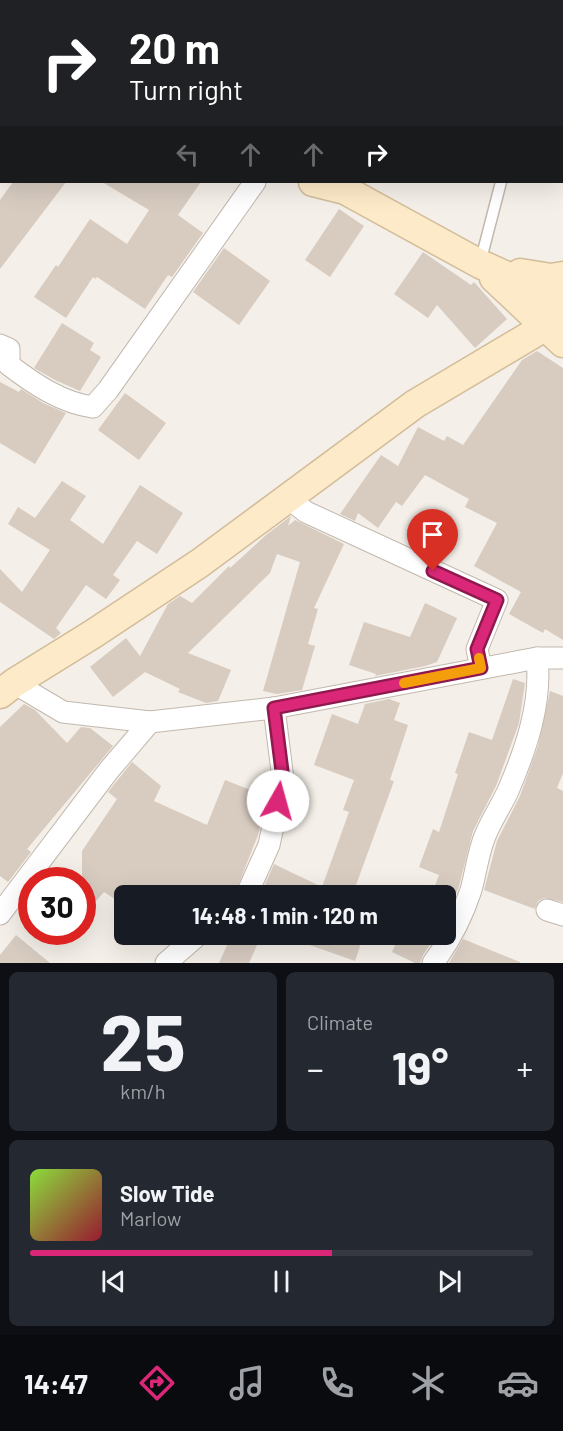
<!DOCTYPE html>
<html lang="en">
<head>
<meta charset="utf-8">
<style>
  :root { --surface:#171b24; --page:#242831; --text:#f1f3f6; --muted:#9ea1a6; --line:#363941; --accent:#db2777 }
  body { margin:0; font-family:Barlow,sans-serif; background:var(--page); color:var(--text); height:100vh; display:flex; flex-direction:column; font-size:22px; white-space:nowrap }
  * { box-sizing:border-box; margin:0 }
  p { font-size:20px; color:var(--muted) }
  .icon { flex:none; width:33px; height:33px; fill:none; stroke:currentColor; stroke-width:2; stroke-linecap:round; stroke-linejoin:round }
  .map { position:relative; height:963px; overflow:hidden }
  .drawer { display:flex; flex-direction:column; gap:9px; padding:9px; background:#0d0f14; flex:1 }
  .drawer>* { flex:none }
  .guide { position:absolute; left:0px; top:0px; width:564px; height:183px; box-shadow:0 6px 24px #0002; background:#202124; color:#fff; overflow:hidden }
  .speed { position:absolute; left:18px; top:867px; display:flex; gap:12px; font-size:30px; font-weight:700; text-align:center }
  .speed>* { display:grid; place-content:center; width:78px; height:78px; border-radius:50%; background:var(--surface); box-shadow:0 6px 24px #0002; line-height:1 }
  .speed .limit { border:9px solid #d22; background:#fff; color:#111 }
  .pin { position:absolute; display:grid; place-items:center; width:51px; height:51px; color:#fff; margin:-62px -26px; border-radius:50% 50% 50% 0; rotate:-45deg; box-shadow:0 0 6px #0007 }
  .pin .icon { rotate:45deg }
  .me { position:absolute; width:66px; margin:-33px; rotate:7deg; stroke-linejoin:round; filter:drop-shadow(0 0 4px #0008) }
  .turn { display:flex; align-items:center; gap:21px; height:126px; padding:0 30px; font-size:27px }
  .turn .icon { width:78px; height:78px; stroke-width:2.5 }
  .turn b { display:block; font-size:42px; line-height:51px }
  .lanes { display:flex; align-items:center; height:57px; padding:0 30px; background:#0003; justify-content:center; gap:30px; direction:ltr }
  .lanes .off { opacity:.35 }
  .big { font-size:45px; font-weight:700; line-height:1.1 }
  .drawer .tile { flex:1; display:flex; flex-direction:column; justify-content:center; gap:9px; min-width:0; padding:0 21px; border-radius:9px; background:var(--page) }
  .drawer .dial { align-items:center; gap:0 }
  .dial b { font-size:78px; line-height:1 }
  .song { display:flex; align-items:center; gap:18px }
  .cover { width:72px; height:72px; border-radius:9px; background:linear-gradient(135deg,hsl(90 70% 55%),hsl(350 70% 35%)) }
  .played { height:6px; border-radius:3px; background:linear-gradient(90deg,var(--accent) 60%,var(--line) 60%) }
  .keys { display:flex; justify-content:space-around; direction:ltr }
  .heat { display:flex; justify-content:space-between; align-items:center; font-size:33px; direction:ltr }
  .drawer .tiles { flex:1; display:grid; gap:9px; grid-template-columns:1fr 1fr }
  .tile:last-child { grid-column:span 2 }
  .trip { position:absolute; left:114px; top:885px; width:342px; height:60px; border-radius:9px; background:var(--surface); box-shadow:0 6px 24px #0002; font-weight:700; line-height:60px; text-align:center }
  .dock { display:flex; height:96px; justify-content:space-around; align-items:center; background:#090b0e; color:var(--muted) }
  .dock .icon { width:42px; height:42px }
  .dock .active { color:var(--accent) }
  .dock b { font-size:27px; color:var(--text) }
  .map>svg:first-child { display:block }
  .building { fill:#d8ccc1 }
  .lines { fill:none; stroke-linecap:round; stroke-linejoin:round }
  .lane-casing { stroke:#c2b8ae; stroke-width:13 }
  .street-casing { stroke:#c2b8ae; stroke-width:23 }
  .secondary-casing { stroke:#d3bc99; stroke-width:31 }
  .lane { stroke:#fff; stroke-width:10 }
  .street { stroke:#fff; stroke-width:21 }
  .secondary { stroke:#fdeac9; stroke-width:28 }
  .route-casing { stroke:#8e194d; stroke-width:15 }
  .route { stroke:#db2777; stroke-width:10 }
  .slow { stroke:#f59e0b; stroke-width:10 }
</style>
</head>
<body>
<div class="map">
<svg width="563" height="963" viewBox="0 0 563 963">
  <rect width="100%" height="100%" fill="#f4efe8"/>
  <g class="building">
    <path d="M 13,182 L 66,182 L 0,269 L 0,200 Z"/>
    <path d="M 102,182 L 201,182 L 178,215 L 203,233 L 172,277 L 168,275 L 145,309 L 97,277 L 95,279 L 93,277 L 66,318 L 34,297 L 56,265 L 58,267 L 90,219 L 127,244 L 149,210 Z"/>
    <path d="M 339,209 L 364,226 L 330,277 L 305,260 Z"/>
    <path d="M 224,248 L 270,281 L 239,325 L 193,292 Z"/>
    <path d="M 423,252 L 471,285 L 474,282 L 507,319 L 475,348 L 437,305 L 428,318 L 394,294 Z"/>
    <path d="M 62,323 L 94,343 L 90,350 L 101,357 L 80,391 L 55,380 L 34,368 Z"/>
    <path d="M 537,351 L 563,368 L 563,640 L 545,629 L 543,633 L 509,614 L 521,592 L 474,566 L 497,523 L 465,507 L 469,499 L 425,475 L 402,506 L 396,502 L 378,528 L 358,513 L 355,521 L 340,514 L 381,455 L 398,466 L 418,427 L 444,441 L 447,436 L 463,445 L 522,360 Z"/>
    <path d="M 0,382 L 19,392 L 21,389 L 43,403 L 66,413 L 35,464 L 0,443 Z"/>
    <path d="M 125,393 L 166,423 L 139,460 L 98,430 Z"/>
    <path d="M 62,481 L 86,496 L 70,520 L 103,544 L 140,485 L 183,513 L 157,554 L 137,541 L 113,575 L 120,580 L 106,599 L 86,585 L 56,628 L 61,633 L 54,639 L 0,602 L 0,569 L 22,592 L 50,550 L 8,524 L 18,507 L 35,518 Z"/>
    <path d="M 291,516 L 288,526 L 295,520 L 344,544 L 314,608 L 318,609 L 308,644 L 315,646 L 302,690 L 277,694 L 263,691 L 300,562 L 277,554 L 270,573 L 188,653 L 231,670 L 218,701 L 206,703 L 178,692 L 180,689 L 145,672 L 113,697 L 90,667 L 126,638 L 140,656 L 168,604 L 180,596 L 192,603 L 229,566 L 230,568 L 266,535 Z"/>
    <path d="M 425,603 L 457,618 L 437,662 L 425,666 L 375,676 L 376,674 L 349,665 L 364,622 L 410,637 Z"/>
    <path d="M 513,679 L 525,683 L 519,723 L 496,786 L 473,831 L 459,886 L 446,919 L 446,896 L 431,896 L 439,875 L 419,867 L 433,829 L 439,832 L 458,774 L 455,773 L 469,732 L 492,740 Z"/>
    <path d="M 550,691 L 563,696 L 563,773 L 557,788 L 563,791 L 563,902 L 544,898 L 538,901 L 535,909 L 484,890 L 497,841 L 520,796 L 538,746 Z"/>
    <path d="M 389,699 L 400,703 L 394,720 L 408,725 L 390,780 L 394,781 L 352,896 L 260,896 L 274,864 L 322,887 L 349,812 L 343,810 L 354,780 L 314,765 L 332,714 L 358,724 L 365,704 Z"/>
    <path d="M 24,704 L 35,710 L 67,743 L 81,727 L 90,728 L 113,746 L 27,849 L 31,852 L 8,882 L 0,876 L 0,727 Z"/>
    <path d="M 132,762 L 161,786 L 154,801 L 207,825 L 225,780 L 253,791 L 258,779 L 269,783 L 258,835 L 234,896 L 124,896 L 124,905 L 104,892 L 82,917 L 82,851 L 117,799 L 108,792 Z"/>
    <path d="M 232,934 L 262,934 L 249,963 L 219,963 Z"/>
    <path d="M 288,934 L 364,934 L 355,961 L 287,937 Z"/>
    <path d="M 400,934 L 437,934 L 423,955 L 420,963 L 415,963 L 392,952 Z"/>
    <path d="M 16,935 L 50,963 L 0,963 L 0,955 Z"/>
    <path d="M 463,939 L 520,962 L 520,963 L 449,963 Z"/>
  </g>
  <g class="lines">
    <defs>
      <path id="lane" d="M 480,263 L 501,182"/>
      <g id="street">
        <path d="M 44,2 L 45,0"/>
        <path d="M 0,140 L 2,139"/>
        <path d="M 0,345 L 9,349 L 9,365 C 34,384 62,403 93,407 L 108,390 L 255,182"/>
        <path d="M 288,498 L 306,512 L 497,600 L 477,649 L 481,668"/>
        <path d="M 14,683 L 63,712 L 150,722 L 274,708 L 537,658 L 563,658"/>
        <path d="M 246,896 L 269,845 L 283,779 L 274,708"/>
        <path d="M 547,910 L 563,915"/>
        <path d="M 0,914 L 109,770 L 150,722"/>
        <path d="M 166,963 L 199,934"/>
        <path d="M 433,963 C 450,941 462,917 471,890 C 476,872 478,853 485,836 C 491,821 501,806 508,791 C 526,749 542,703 537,658"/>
      </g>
      <g id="secondary">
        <path d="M 0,103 L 2,104"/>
        <path d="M 313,182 L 345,190 L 480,264 L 563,301"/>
        <path d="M 520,273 L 551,278 L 563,276"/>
        <path d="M 494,278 L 563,343"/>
        <path d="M 0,694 L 14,683 L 93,634 L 200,563 L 415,404 L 563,316"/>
      </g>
    </defs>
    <use href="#lane" class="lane-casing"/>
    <use href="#street" class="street-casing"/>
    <use href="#secondary" class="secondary-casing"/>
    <use href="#lane" class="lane"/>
    <use href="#street" class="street"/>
    <use href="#secondary" class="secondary"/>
  </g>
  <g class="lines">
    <defs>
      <path id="route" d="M 278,801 L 283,779 L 274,708 L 481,668 L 477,649 L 497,600 L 433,571"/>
    </defs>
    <use href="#route" class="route-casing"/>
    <use href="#route" class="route"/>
    <path class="slow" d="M 404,683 L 481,668 L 479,658"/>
  </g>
</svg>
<div class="speed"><div class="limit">30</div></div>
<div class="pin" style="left:433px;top:571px;background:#d93025"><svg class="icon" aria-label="arrive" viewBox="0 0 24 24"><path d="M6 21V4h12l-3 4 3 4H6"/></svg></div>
<svg class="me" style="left:278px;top:801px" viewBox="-20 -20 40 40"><circle r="19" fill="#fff"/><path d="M0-13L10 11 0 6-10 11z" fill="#db2777"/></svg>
<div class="trip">14:48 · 1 min · 120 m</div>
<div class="guide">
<div class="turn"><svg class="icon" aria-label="right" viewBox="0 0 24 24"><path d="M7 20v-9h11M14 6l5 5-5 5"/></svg><div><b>20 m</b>Turn right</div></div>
<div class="lanes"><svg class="icon off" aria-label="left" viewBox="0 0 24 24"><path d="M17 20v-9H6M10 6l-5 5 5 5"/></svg><svg class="icon off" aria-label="ahead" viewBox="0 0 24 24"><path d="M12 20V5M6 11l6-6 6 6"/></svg><svg class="icon off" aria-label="ahead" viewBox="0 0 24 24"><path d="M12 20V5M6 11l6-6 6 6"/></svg><svg class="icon" aria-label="right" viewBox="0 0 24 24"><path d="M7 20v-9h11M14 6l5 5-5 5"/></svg></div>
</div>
</div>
<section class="drawer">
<div class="tiles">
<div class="tile dial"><b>25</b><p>km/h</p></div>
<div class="tile"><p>Climate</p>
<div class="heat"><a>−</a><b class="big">19°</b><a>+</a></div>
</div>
<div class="tile">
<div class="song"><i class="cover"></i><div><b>Slow Tide</b><p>Marlow</p></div></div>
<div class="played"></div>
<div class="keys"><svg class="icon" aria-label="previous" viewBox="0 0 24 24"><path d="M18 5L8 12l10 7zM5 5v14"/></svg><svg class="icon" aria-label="pause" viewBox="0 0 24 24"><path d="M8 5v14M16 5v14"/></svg><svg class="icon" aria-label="next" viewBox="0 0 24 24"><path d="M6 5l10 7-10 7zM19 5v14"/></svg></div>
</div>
</div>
</section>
<nav class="dock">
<b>14:47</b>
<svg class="icon active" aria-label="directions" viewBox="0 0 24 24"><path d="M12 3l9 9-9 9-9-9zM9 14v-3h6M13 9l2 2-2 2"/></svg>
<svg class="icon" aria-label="music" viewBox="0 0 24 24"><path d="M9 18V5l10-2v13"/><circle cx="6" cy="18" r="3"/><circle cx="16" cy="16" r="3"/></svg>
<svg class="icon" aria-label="phone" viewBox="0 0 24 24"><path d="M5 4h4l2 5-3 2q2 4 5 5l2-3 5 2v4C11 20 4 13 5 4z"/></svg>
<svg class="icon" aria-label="climate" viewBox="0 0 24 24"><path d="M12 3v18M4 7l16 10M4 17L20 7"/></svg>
<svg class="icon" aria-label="car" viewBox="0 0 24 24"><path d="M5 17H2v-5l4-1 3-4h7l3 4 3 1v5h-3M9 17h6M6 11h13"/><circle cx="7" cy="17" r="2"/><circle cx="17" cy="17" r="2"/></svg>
</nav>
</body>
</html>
